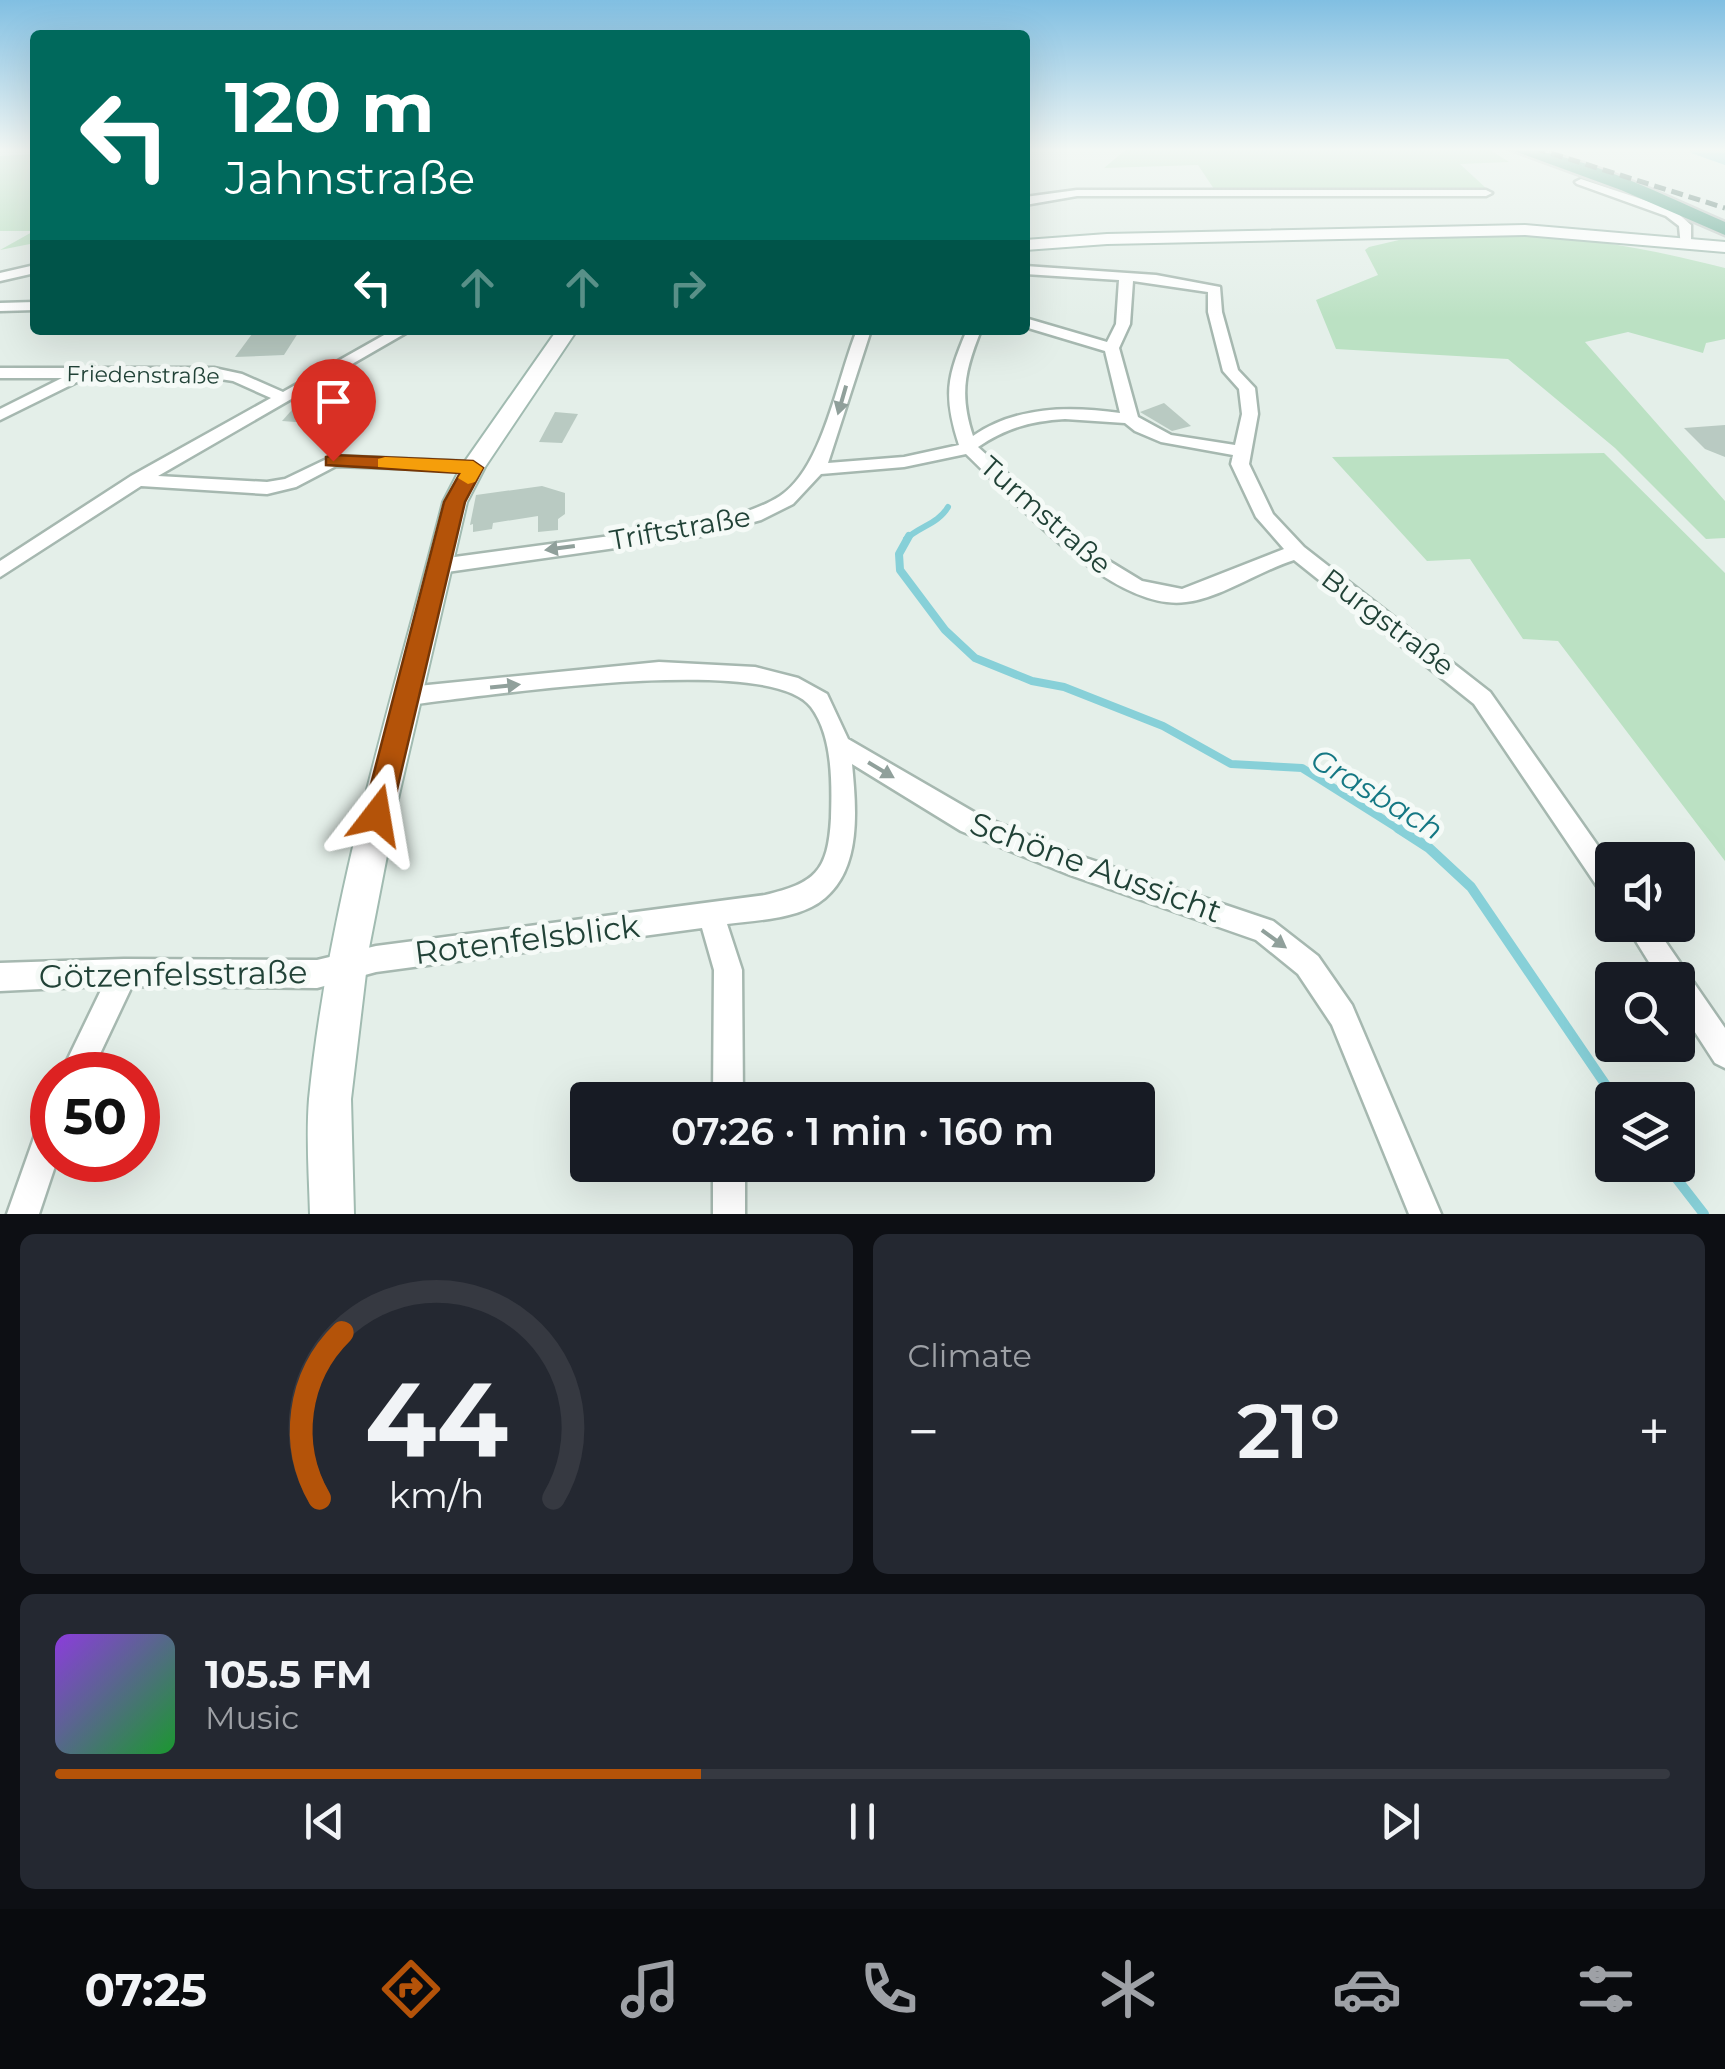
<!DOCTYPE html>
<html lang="en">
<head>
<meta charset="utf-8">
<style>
  :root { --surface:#171b24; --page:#242831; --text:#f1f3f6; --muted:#9ea1a6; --line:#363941; --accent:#b45309 }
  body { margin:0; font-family:Montserrat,sans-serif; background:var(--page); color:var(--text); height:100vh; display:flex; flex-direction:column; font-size:38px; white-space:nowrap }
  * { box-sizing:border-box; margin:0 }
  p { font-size:32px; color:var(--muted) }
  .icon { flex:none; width:55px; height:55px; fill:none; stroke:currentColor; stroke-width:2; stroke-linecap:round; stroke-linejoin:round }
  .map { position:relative; height:1214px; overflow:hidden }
  .drawer { display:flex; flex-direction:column; gap:20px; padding:20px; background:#0d0f14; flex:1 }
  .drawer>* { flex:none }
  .hud { position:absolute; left:30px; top:30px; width:1000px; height:305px; border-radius:10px; box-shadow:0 10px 40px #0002; background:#00695c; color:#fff; overflow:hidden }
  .buttons { position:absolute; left:1595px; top:842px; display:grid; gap:20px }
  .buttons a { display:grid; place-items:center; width:100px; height:100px; border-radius:10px; background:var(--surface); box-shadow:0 10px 40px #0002; font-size:50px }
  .speed { position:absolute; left:30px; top:1052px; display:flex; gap:20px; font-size:50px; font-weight:700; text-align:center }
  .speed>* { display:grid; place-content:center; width:130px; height:130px; border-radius:50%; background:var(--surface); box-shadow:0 10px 40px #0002; line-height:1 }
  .speed .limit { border:15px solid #d22; background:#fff; color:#111 }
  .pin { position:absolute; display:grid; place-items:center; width:85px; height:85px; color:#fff; margin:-102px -42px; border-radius:50% 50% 50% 0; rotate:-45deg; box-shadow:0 0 10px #0007 }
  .pin .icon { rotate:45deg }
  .me { position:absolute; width:110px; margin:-55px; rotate:14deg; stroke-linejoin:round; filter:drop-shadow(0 0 8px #0008) }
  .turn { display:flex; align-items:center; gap:35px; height:210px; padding:0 30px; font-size:45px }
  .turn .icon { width:130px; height:130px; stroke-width:2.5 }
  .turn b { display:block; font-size:70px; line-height:85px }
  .lanes { display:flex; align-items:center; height:95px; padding:0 30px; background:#0003; justify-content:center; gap:50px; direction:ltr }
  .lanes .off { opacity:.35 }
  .big { font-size:75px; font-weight:600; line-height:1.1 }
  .drawer .widget { flex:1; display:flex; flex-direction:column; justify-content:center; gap:15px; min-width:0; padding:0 35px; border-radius:15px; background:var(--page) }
  .drawer .dial { align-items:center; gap:0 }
  .dial svg { height:260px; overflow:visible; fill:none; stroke:var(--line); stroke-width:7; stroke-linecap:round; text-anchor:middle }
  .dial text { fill:var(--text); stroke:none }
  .song { display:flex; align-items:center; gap:30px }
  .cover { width:120px; height:120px; border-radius:15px; background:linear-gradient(135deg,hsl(270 70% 55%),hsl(130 70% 35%)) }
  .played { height:10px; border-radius:5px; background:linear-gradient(90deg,var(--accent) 40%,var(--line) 40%) }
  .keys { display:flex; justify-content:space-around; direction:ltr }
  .heat { display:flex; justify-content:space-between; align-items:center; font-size:55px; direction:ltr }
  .drawer .tiles { flex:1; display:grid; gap:20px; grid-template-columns:1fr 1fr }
  .widget:last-child { grid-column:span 2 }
  .trip { position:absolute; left:570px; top:1082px; width:585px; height:100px; border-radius:10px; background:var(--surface); box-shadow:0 10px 40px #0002; font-weight:600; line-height:100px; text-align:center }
  .dock { display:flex; height:160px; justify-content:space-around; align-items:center; background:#090b0e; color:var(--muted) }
  .dock .icon { width:70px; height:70px }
  .dock .on { color:var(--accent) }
  .dock b { font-size:45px; color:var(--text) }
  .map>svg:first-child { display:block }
  .green { fill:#bbe1c3 }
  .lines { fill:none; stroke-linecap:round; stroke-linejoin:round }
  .stream-far2 { stroke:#87d0d8; stroke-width:6 }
  .stream-far1 { stroke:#87d0d8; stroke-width:8 }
  .stream { stroke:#87d0d8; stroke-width:10 }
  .river { fill:#87d0d8; fill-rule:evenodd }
  .building { fill:#b9cac2 }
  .street-casing { stroke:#a6b8b0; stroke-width:5 }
  .secondary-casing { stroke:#a1bbb1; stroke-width:4 }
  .primary-casing { stroke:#c1cac7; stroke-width:5 }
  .street { fill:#fff; fill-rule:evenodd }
  .secondary { fill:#fff; fill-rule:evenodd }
  .primary { fill:#64a893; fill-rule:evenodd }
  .rail { stroke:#5c7d73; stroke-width:5; stroke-dasharray:12 6; stroke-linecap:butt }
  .oneway { fill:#90a09b }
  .route { fill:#b45309; stroke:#753606; stroke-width:2.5 }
  .slow { fill:#f59e0b }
  .labels { text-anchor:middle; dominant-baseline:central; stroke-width:10; stroke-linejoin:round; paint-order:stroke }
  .far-street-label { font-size:22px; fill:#214237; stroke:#f5faf7 }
  .street-label { font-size:28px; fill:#214237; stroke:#f5faf7 }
  .water-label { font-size:30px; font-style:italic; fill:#157884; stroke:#f5faf7 }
  .near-street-label { font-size:32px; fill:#214237; stroke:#f5faf7 }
</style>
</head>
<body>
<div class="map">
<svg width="1725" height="1214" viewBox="0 0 1725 1214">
  <rect width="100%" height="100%" fill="#e4efe9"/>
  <g class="green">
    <path d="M 1128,148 L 1487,148 L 1509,162 L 1460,164 L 1488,190 L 1214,189 L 1198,165 L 1104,168 Z"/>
    <path d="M 35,154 L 35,243 L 0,250 L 34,231 L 0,231 L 0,156 Z"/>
    <path d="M 1514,235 C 1588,237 1654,250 1725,268 L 1725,339 L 1706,343 L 1703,353 L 1628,332 L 1585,342 L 1725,501 L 1725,538 L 1706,539 L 1615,448 L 1508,359 L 1336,349 L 1316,300 L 1378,275 L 1365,250 L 1369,247 L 1399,240 Z"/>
    <path d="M 1604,453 L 1725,573 L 1725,861 L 1558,641 L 1523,639 L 1470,559 L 1427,561 L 1332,457 Z"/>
  </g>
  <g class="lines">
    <path class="stream-far2" d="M 906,539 C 920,526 938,524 948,507"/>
    <path class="stream-far1" d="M 909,536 L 899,554 L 900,570 L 945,630 L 975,658 L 1032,681 L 1064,687 L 1163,726 L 1231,764 L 1302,768 L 1402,831"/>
    <g class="stream">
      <path d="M 1398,828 L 1429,848 L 1471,887 L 1616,1100"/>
      <path d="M 1666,1165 L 1704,1214"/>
    </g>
    <path class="river" d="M 1688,148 L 1725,149 L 1725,165 L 1691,153 Z"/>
  </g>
  <g class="building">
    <path d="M 255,330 L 300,330 L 284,355 L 235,357 Z"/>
    <path d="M 300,401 L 327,403 L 309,423 L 282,421 Z"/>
    <path d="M 1164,403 L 1191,426 L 1172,431 L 1140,412 Z"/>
    <path d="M 555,412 L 578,414 L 562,443 L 539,442 Z"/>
    <path d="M 1725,425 L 1725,457 L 1705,449 L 1684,428 Z"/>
    <path d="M 542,486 L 565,493 L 565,514 L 558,519 L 558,530 L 538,532 L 538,516 L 493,523 L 492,529 L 473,532 L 473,524 L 470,525 L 476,495 Z"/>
  </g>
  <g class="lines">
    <defs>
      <g id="street">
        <path d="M 1581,179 L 1674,210 L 1691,225 L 1691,244 L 1681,247 L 1679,226 L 1666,216 L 1577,184 L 1575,182 Z"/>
        <path d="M 1077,190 L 1486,190 L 1492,193 L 1486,196 L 1077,196 L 1025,205 L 1025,197 Z"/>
        <path d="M 35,265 L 35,273 L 0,281 L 0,273 Z"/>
        <path d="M 1025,266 L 1156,275 L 1220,287 L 1222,312 L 1238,370 L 1255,388 L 1258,414 L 1249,464 L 1273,514 L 1304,547 L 1490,692 L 1612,866 L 1612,899 L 1603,895 L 1474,704 L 1294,560 C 1259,571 1221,598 1186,602 C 1112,612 1016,501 966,454 L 904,467 L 821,474 L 793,504 L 761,520 L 707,535 L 440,573 L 430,566 L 440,559 L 707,523 C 732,516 758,510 780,496 C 823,468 837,379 857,330 L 871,330 L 828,463 L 904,457 L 959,445 C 943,395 947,377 967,330 L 981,330 C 965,370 959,394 973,436 C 1016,406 1070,406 1120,413 L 1105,351 L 1025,327 L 1025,318 L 1107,342 L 1116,324 L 1119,280 L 1025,274 ZM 1133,281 L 1208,292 L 1208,312 L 1223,371 L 1239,389 L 1242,414 L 1235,445 L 1171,435 L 1138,417 L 1119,348 L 1130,324 ZM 1065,419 L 1125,423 L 1135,431 L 1161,442 L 1233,455 L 1231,464 L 1256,517 L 1284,549 L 1182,589 L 1142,581 L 1091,550 L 978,447 C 1006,428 1031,421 1065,419 Z"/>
        <path d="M 35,302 L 35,310 L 0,311 L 0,303 Z"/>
        <path d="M 393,330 L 411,330 L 158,476 L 267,482 L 285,479 L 333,456 L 473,462 L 482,467 L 479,471 L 336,466 L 296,487 L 267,494 L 141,486 L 0,577 L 0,561 L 131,476 L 271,398 L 233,381 L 214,378 L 85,378 L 0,420 L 0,409 L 62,378 L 0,378 L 0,368 L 214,368 L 242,374 L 283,392 Z"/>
        <path d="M 659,662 L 755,667 L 798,678 L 827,694 L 848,739 L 979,815 L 1074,854 L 1273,921 L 1318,956 L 1352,1005 L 1441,1214 L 1409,1214 L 1332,1025 L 1298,974 L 1256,940 L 1070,875 L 961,831 L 852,764 C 856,807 862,867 825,898 C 801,919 757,920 727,924 L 742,970 L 743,1100 L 713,1100 L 714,970 L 702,928 L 376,972 L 317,988 L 132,986 L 90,1075 L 60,1075 L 103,986 L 0,991 L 0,963 L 124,959 L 317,960 L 376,946 L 765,895 C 815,883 828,872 831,818 C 832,784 833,736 811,707 C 768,651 479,697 408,705 L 400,702 L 397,696 L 400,690 L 408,687 Z"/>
        <path d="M 1626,925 L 1654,925 L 1725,1028 L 1725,1068 L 1715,1063 L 1678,1006 L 1678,980 L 1660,980 Z"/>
        <path d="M 52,1114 L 52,1160 L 57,1160 L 39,1214 L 7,1214 L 41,1118 Z"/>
        <rect x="713" y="1165" width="32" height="49"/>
      </g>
      <g id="secondary">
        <path d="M 1525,225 L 1725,242 L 1725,252 L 1525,235 L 1107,244 L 1025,250 L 1025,240 L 1107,234 Z"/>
        <path d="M 557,330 L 577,330 L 485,467 L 467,502 L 398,799 L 369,948 L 351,1099 L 354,1214 L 310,1214 C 309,1176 306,1137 309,1099 C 329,896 393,699 443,502 L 461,467 Z"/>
      </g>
      <path id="primary" d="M 1506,148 C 1571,148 1664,196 1725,222 L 1725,235 L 1621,190 Z"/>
    </defs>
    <use href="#street" class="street-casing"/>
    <use href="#secondary" class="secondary-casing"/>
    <use href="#primary" class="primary-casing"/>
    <use href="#street" class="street"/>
    <use href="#secondary" class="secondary"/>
    <use href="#primary" class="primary"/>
    <path class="rail" d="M 1534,148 L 1725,208"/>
  </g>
  <defs><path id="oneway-solid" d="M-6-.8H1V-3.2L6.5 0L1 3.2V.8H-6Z" transform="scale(2.5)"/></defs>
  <g class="oneway">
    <use href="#oneway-solid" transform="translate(842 400) rotate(106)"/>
    <use href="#oneway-solid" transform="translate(560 548) rotate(172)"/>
    <use href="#oneway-solid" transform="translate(505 686) rotate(-6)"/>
    <use href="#oneway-solid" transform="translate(881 770) rotate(31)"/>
    <use href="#oneway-solid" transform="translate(1274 939) rotate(36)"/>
  </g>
  <linearGradient id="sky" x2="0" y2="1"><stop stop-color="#81bfe2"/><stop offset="0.47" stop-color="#f3f8f5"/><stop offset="1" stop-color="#f3f8f5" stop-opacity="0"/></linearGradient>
  <rect width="1725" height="318" fill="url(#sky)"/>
  <path class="route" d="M 333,455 L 473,461 L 483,468 L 465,502 L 391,815 L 387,823 L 377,827 L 368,823 L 363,815 L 444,502 L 460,473 L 326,465 L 326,457 Z"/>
  <path class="slow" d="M 385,457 L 473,461 L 483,468 L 475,482 L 468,484 L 458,478 L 461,473 L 378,467 L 378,459 Z"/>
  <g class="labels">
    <g class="far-street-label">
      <text transform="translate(143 375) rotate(1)">Friedenstraße</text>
    </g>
    <g class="street-label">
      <text transform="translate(1046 515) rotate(41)">Turmstraße</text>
      <text transform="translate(680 528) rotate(-10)">Triftstraße</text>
      <text transform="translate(1388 622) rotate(37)">Burgstraße</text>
    </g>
    <g class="water-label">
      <text transform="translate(1377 794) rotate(31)">Grasbach</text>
    </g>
    <g class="near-street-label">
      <text transform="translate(1096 867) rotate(20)">Schöne Aussicht</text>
      <text transform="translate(527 939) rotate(-7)">Rotenfelsblick</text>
      <text transform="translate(173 974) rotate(-1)">Götzenfelsstraße</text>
    </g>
  </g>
</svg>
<div class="buttons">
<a><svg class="icon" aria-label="sound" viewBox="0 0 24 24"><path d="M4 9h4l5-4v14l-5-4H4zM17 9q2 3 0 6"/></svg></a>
<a><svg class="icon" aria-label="search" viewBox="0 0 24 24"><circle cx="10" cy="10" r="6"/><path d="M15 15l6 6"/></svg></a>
<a><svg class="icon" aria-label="layers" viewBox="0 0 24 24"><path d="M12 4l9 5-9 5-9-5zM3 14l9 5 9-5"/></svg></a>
</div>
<div class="speed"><div class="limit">50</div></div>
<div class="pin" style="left:333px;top:461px;background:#d93025"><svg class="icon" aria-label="arrive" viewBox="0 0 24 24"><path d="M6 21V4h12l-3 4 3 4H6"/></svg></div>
<svg class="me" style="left:377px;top:815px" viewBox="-20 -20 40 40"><path d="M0-17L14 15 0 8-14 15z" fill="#b45309" stroke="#fff" stroke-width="4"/></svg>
<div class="trip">07:26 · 1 min · 160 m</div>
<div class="hud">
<div class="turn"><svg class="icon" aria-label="left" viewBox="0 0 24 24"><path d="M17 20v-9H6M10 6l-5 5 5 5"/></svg><div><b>120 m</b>Jahnstraße</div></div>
<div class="lanes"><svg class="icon" aria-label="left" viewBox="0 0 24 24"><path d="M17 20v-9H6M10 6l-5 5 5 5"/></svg><svg class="icon off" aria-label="ahead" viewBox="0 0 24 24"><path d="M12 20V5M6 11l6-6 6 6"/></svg><svg class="icon off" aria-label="ahead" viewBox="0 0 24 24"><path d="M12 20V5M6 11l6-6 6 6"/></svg><svg class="icon off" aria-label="right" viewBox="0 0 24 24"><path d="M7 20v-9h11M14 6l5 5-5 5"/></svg></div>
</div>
</div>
<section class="drawer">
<div class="tiles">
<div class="widget dial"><svg viewBox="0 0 100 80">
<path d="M14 69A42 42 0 1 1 86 69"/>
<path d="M14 69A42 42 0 0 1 21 18" stroke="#b45309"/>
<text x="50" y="56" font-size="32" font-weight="700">44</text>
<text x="50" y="72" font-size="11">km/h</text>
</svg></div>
<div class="widget"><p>Climate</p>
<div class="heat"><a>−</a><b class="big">21°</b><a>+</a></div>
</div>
<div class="widget">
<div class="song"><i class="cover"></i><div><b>105.5 FM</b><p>Music</p></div></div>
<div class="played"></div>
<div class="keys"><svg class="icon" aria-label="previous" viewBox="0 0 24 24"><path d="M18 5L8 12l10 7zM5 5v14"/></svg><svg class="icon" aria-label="pause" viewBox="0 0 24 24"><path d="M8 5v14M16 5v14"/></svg><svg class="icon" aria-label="next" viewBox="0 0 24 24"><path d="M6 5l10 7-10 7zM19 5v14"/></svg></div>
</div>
</div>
</section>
<nav class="dock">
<b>07:25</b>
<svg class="icon on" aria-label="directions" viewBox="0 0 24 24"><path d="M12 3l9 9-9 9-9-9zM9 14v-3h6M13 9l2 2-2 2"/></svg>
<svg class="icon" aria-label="music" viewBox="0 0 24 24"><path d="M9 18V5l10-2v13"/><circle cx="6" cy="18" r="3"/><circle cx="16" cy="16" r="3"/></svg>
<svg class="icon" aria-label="phone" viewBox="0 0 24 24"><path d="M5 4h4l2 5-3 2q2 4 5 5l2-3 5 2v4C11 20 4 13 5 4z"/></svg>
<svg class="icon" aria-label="climate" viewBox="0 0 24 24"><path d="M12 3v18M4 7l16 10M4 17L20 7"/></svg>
<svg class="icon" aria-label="car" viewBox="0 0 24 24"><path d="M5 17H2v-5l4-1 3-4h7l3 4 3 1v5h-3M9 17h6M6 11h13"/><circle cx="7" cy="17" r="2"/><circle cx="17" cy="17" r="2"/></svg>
<svg class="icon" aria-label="filters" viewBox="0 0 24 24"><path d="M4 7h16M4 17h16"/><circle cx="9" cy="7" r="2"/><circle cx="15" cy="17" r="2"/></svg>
</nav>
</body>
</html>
